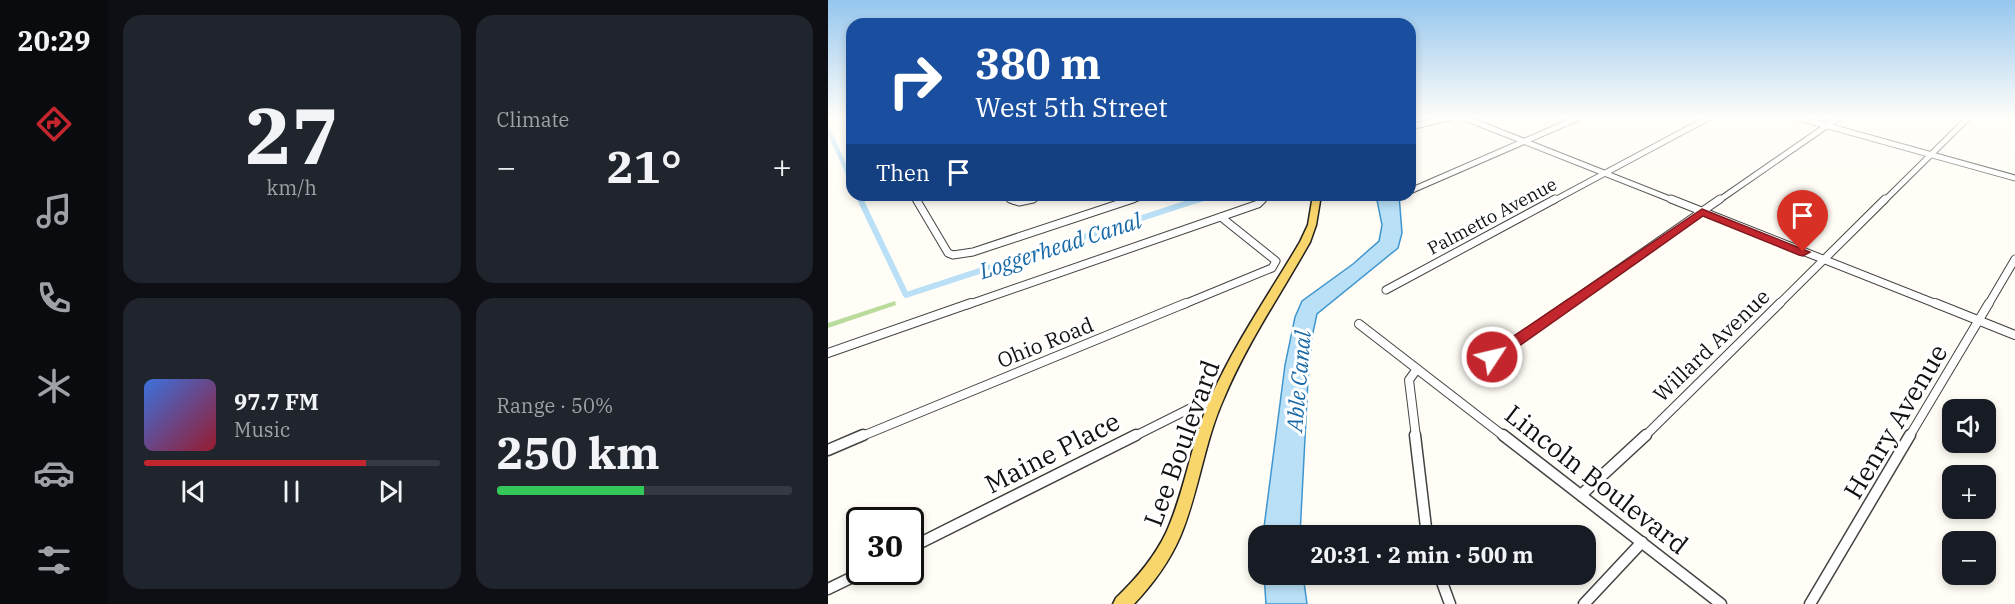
<!DOCTYPE html>
<html lang="en">
<head>
<meta charset="utf-8">
<style>
  :root { --surface:#171b24; --page:#20242c; --text:#f1f3f6; --muted:#9ea1a6; --line:#363941; --accent:#c4262e }
  body { margin:0; font-family:"IBM Plex Serif",serif; background:var(--page); color:var(--text); height:100vh; display:flex; flex-direction:column; font-size:22px; white-space:nowrap }
  * { box-sizing:border-box; margin:0 }
  p { font-size:20px; color:var(--muted) }
  .icon { flex:none; width:33px; height:33px; fill:none; stroke:currentColor; stroke-width:2; stroke-linecap:round; stroke-linejoin:round }
  .map { position:relative; flex:1; overflow:hidden }
  .sheet { display:flex; flex-direction:column; gap:15px; padding:15px; background:#0d0f14; width:720px }
  .sheet>* { flex:none }
  .banner { position:absolute; left:18px; top:18px; width:570px; height:183px; border-radius:18px; box-shadow:0 3px 9px #0003; background:#1a4fa0; color:#fff; overflow:hidden }
  .tools { position:absolute; left:1114px; top:399px; display:grid; gap:12px }
  .tools a { display:grid; place-items:center; width:54px; height:54px; border-radius:12px; background:var(--surface); box-shadow:0 3px 9px #0003; font-size:30px }
  .speed { position:absolute; left:18px; top:507px; display:flex; gap:12px; font-size:30px; font-weight:700; text-align:center }
  .speed>* { display:grid; place-content:center; width:78px; height:78px; border-radius:50%; background:var(--surface); box-shadow:0 3px 9px #0003; line-height:1 }
  .speed .limit { border:3px solid #111; border-radius:9px; background:#fff; color:#111 }
  .pin { position:absolute; display:grid; place-items:center; width:51px; height:51px; color:#fff; margin:-62px -26px; border-radius:50% 50% 50% 0; rotate:-45deg; box-shadow:0 0 6px #0007 }
  .pin .icon { rotate:45deg }
  .me { position:absolute; width:66px; margin:-33px; rotate:55deg; stroke-linejoin:round; filter:drop-shadow(0 0 4px #0008) }
  .turn { display:flex; align-items:center; gap:21px; height:126px; padding:0 30px; font-size:27px }
  .turn .icon { width:78px; height:78px; stroke-width:2.5 }
  .turn b { display:block; font-size:42px; line-height:51px }
  .then { display:flex; align-items:center; height:57px; padding:0 30px; background:#0003; gap:12px; font-size:22px }
  .big { font-size:45px; font-weight:700; line-height:1.1 }
  .sheet .card { flex:1; display:flex; flex-direction:column; justify-content:center; gap:9px; min-width:0; padding:0 21px; border-radius:18px; background:var(--page) }
  .sheet .dial { align-items:center; gap:0 }
  .dial b { font-size:78px; line-height:1 }
  .song { display:flex; align-items:center; gap:18px }
  .cover { width:72px; height:72px; border-radius:9px; background:linear-gradient(135deg,hsl(220 70% 55%),hsl(350 70% 35%)) }
  .played { height:6px; border-radius:3px; background:linear-gradient(90deg,var(--accent) 75%,var(--line) 75%) }
  .keys { display:flex; justify-content:space-around; direction:ltr }
  .heat { display:flex; justify-content:space-between; align-items:center; font-size:33px; direction:ltr }
  .charge { height:9px; border-radius:4px; background:linear-gradient(90deg,#34c759 50%,var(--line) 0) }
  .sheet .tiles { flex:1; display:grid; gap:15px; grid-template-columns:repeat(2,1fr) }
  .trip { position:absolute; left:420px; top:525px; width:348px; height:60px; border-radius:18px; background:var(--surface); box-shadow:0 3px 9px #0003; font-weight:700; line-height:60px; text-align:center }
  main { display:flex; flex:1; min-height:0 }
  .tabs { display:flex; flex-direction:column; width:108px; justify-content:space-around; align-items:center; background:#090b0e; color:var(--muted) }
  .tabs .icon { width:42px; height:42px }
  .tabs .on { color:var(--accent) }
  .tabs b { font-size:27px; color:var(--text) }
  .map>svg:first-child { display:block }
  .forest { fill:#b9dc9c }
  .water { fill:#b9e0f7; stroke:#3f96cf; stroke-width:1.5 }
  .lines { fill:none; stroke-linecap:round; stroke-linejoin:round }
  .canal-far1 { stroke:#b9e0f7; stroke-width:4.5 }
  .canal { stroke:#b9e0f7; stroke-width:6 }
  .minor-far3-casing { stroke:#444; stroke-width:7 }
  .minor-far2-casing { stroke:#444; stroke-width:9 }
  .minor-far1-casing { stroke:#444; stroke-width:10 }
  .minor-casing { stroke:#444; stroke-width:13 }
  .major-casing { stroke:#222; stroke-width:3 }
  .minor-far3 { stroke:#fff; stroke-width:5 }
  .minor-far2 { stroke:#fff; stroke-width:7 }
  .minor-far1 { stroke:#fff; stroke-width:8 }
  .minor { stroke:#fff; stroke-width:10 }
  .major { fill:#f9d66b; fill-rule:evenodd }
  .route { fill:#c4262e; stroke:#7f191e; stroke-width:1.5 }
  .labels { text-anchor:middle; dominant-baseline:central; stroke-width:6; stroke-linejoin:round; paint-order:stroke }
  .far-street-label { font-size:18px; fill:#111; stroke:#fff }
  .street-label { font-size:21px; fill:#111; stroke:#fff }
  .water-label { font-size:22px; font-style:italic; fill:#1768a6; stroke:#fff }
  .near-street-label { font-size:26px; fill:#111; stroke:#fff }
</style>
</head>
<body>
<main>
<nav class="tabs">
<b>20:29</b>
<svg class="icon on" aria-label="directions" viewBox="0 0 24 24"><path d="M12 3l9 9-9 9-9-9zM9 14v-3h6M13 9l2 2-2 2"/></svg>
<svg class="icon" aria-label="music" viewBox="0 0 24 24"><path d="M9 18V5l10-2v13"/><circle cx="6" cy="18" r="3"/><circle cx="16" cy="16" r="3"/></svg>
<svg class="icon" aria-label="phone" viewBox="0 0 24 24"><path d="M5 4h4l2 5-3 2q2 4 5 5l2-3 5 2v4C11 20 4 13 5 4z"/></svg>
<svg class="icon" aria-label="climate" viewBox="0 0 24 24"><path d="M12 3v18M4 7l16 10M4 17L20 7"/></svg>
<svg class="icon" aria-label="car" viewBox="0 0 24 24"><path d="M5 17H2v-5l4-1 3-4h7l3 4 3 1v5h-3M9 17h6M6 11h13"/><circle cx="7" cy="17" r="2"/><circle cx="17" cy="17" r="2"/></svg>
<svg class="icon" aria-label="filters" viewBox="0 0 24 24"><path d="M4 7h16M4 17h16"/><circle cx="9" cy="7" r="2"/><circle cx="15" cy="17" r="2"/></svg>
</nav>
<section class="sheet">
<div class="tiles">
<div class="card dial"><b>27</b><p>km/h</p></div>
<div class="card"><p>Climate</p>
<div class="heat"><a>−</a><b class="big">21°</b><a>+</a></div>
</div>
<div class="card">
<div class="song"><i class="cover"></i><div><b>97.7 FM</b><p>Music</p></div></div>
<div class="played"></div>
<div class="keys"><svg class="icon" aria-label="previous" viewBox="0 0 24 24"><path d="M18 5L8 12l10 7zM5 5v14"/></svg><svg class="icon" aria-label="pause" viewBox="0 0 24 24"><path d="M8 5v14M16 5v14"/></svg><svg class="icon" aria-label="next" viewBox="0 0 24 24"><path d="M6 5l10 7-10 7zM19 5v14"/></svg></div>
</div>
<div class="card"><p>Range · 50%</p><b class="big">250 km</b><div class="charge"></div></div>
</div>
</section>
<div class="map">
<svg width="1187" height="604" viewBox="0 0 1187 604">
  <rect width="100%" height="100%" fill="#fffdf5"/>
  <path class="forest" d="M 67,301 L 68,305 L 0,328 L 0,323 Z"/>
  <g class="water">
    <path d="M 548,195 L 571,195 L 574,233 L 570,248 L 489,314 L 484,337 L 480,380 L 472,535 L 435,535 L 457,365 L 467,317 L 474,301 L 525,264 L 551,241 L 554,225 Z"/>
    <path d="M 436,575 L 475,575 L 479,604 L 438,604 Z"/>
  </g>
  <g class="lines">
    <g class="canal-far1">
      <path d="M 0,129 L 24,182"/>
      <path d="M 30,195 L 33,201"/>
      <path d="M 368,201 L 386,195"/>
    </g>
    <path class="canal" d="M 32,199 L 78,295 L 372,199"/>
    <defs>
      <g id="minor-far3">
        <path d="M 637,118 L 847,201"/>
        <path d="M 971,118 L 1187,178"/>
        <path d="M 582,127 L 621,118"/>
        <path d="M 582,191 L 750,118"/>
        <path d="M 85,195 L 89,201"/>
        <path d="M 176,195 L 185,201"/>
        <path d="M 431,195 L 434,201"/>
        <path d="M 198,201 L 219,195"/>
        <path d="M 301,201 L 319,195"/>
        <path d="M 725,201 L 880,118"/>
        <path d="M 890,201 L 1010,118"/>
        <path d="M 1056,201 L 1140,118"/>
      </g>
      <g id="minor-far2">
        <path d="M 88,199 L 120,253 L 125,255 L 145,252 L 305,199"/>
        <path d="M 182,199 L 191,202 L 205,199"/>
        <path d="M 843,199 L 1111,305"/>
        <path d="M 558,290 L 727,199"/>
        <path d="M 139,305 L 430,204 L 435,199"/>
        <path d="M 354,305 L 444,268 L 448,261 L 393,217"/>
        <path d="M 739,305 L 892,199"/>
        <path d="M 950,305 L 1057,199"/>
        <path d="M 1160,305 L 1187,259"/>
      </g>
      <g id="minor-far1">
        <path d="M 1107,303 L 1187,335"/>
        <path d="M 531,324 L 677,437"/>
        <path d="M 0,353 L 143,303"/>
        <path d="M 664,357 L 742,303"/>
        <path d="M 32,437 L 358,303"/>
        <path d="M 305,437 L 363,408 L 388,400"/>
        <path d="M 588,437 L 581,380 L 589,369"/>
        <path d="M 816,437 L 952,303"/>
        <path d="M 1081,437 L 1161,303"/>
      </g>
      <g id="minor">
        <path d="M 587,435 L 599,536"/>
        <path d="M 675,435 L 893,604"/>
        <path d="M 0,450 L 35,435"/>
        <path d="M 753,495 L 818,435"/>
        <path d="M 82,548 L 308,435"/>
        <path d="M 611,574 L 622,604"/>
        <path d="M 0,589 L 35,572"/>
        <path d="M 756,604 L 814,542"/>
        <path d="M 982,604 L 1082,435"/>
      </g>
      <path id="major" d="M 485,195 L 493,195 L 488,225 L 482,242 C 453,294 419,343 396,398 C 376,442 371,492 352,537 C 341,562 325,584 306,604 L 285,604 L 288,598 C 308,579 326,558 338,533 C 358,489 363,441 383,397 C 407,343 442,293 472,242 L 480,225 Z"/>
    </defs>
    <use href="#minor-far3" class="minor-far3-casing"/>
    <use href="#minor-far2" class="minor-far2-casing"/>
    <use href="#minor-far1" class="minor-far1-casing"/>
    <use href="#minor" class="minor-casing"/>
    <use href="#major" class="major-casing"/>
    <use href="#minor-far3" class="minor-far3"/>
    <use href="#minor-far2" class="minor-far2"/>
    <use href="#minor-far1" class="minor-far1"/>
    <use href="#minor" class="minor"/>
    <use href="#major" class="major"/>
  </g>
  <linearGradient id="sky" x2="0" y2="1"><stop stop-color="#95c6ee"/><stop offset="0.58" stop-color="#fffefa"/><stop offset="1" stop-color="#fffefa" stop-opacity="0"/></linearGradient>
  <rect width="1187" height="203" fill="url(#sky)"/>
  <path class="route" d="M 874,209 L 982,252 L 975,256 L 971,255 L 875,216 L 670,361 L 659,361 L 657,357 L 659,354 Z"/>
  <g class="labels">
    <g class="far-street-label">
      <text transform="translate(664 216) rotate(-28)">Palmetto Avenue</text>
    </g>
    <g class="street-label">
      <text transform="translate(217 342) rotate(-22)">Ohio Road</text>
      <text transform="translate(883 345) rotate(-44)">Willard Avenue</text>
    </g>
    <g class="water-label">
      <text transform="translate(232 245) rotate(-18)">Loggerhead Canal</text>
      <text transform="translate(470 381) rotate(-85)">Able Canal</text>
    </g>
    <g class="near-street-label">
      <text transform="translate(1067 421) rotate(-59)">Henry Avenue</text>
      <text transform="translate(353 443) rotate(-70)">Lee Boulevard</text>
      <text transform="translate(224 452) rotate(-27)">Maine Place</text>
      <text transform="translate(769 479) rotate(38)">Lincoln Boulevard</text>
    </g>
  </g>
</svg>
<div class="tools">
<a><svg class="icon" aria-label="sound" viewBox="0 0 24 24"><path d="M4 9h4l5-4v14l-5-4H4zM17 9q2 3 0 6"/></svg></a>
<a>+</a>
<a>−</a>
</div>
<div class="speed"><div class="limit">30</div></div>
<div class="pin" style="left:975px;top:252px;background:#d93025"><svg class="icon" aria-label="arrive" viewBox="0 0 24 24"><path d="M6 21V4h12l-3 4 3 4H6"/></svg></div>
<svg class="me" style="left:664px;top:357px" viewBox="-20 -20 40 40"><circle r="17" fill="#c4262e" stroke="#fff" stroke-width="3"/><path d="M0-11L8 9 0 5-8 9z" fill="#fff"/></svg>
<div class="trip">20:31 · 2 min · 500 m</div>
<div class="banner">
<div class="turn"><svg class="icon" aria-label="right" viewBox="0 0 24 24"><path d="M7 20v-9h11M14 6l5 5-5 5"/></svg><div><b>380 m</b>West 5th Street</div></div>
<div class="then">Then<svg class="icon" aria-label="arrive" viewBox="0 0 24 24"><path d="M6 21V4h12l-3 4 3 4H6"/></svg></div>
</div>
</div>
</main>
</body>
</html>
